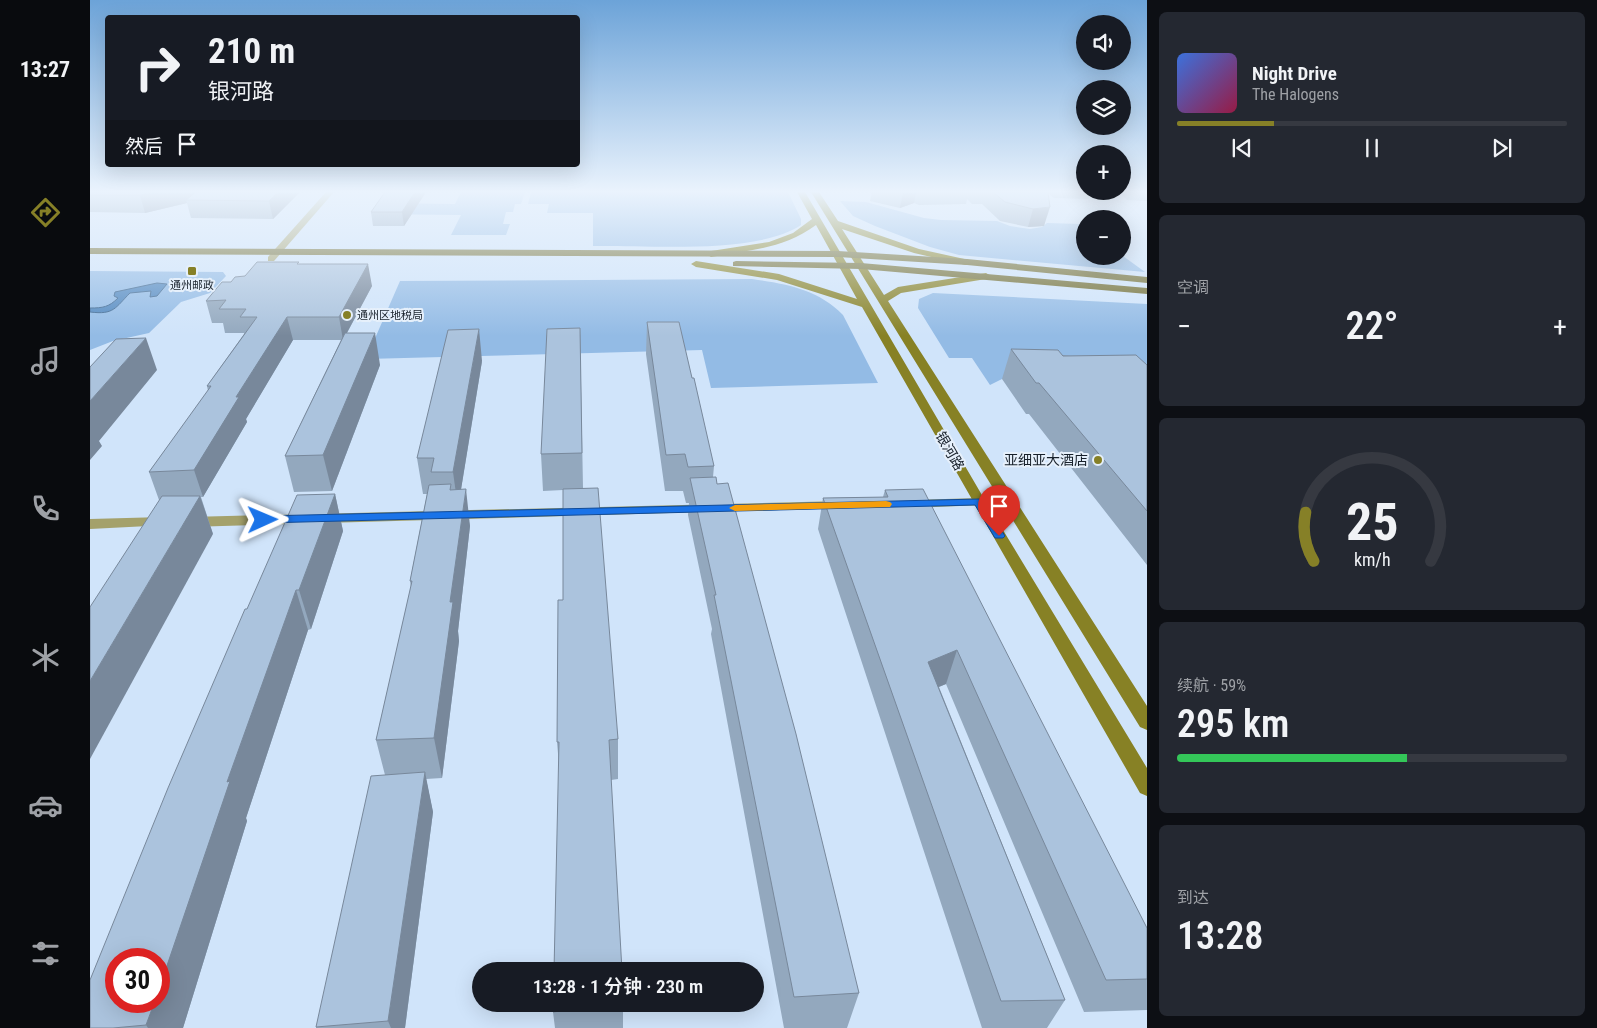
<!DOCTYPE html>
<html lang="zh">
<head>
<meta charset="utf-8">
<style>
  :root { --surface:#171b24; --page:#242831; --text:#f1f3f6; --muted:#9ea1a6; --line:#363941; --accent:#868027 }
  body { margin:0; font-family:"Roboto Condensed","Noto Sans SC",sans-serif; background:var(--page); color:var(--text); height:100vh; display:flex; flex-direction:column; font-size:19px; white-space:nowrap }
  * { box-sizing:border-box; margin:0 }
  p { font-size:16px; color:var(--muted) }
  .icon { flex:none; width:28px; height:28px; fill:none; stroke:currentColor; stroke-width:2; stroke-linecap:round; stroke-linejoin:round }
  .map { position:relative; flex:1; overflow:hidden }
  .side { display:flex; flex-direction:column; gap:12px; padding:12px; background:#0d0f14; width:450px }
  .side>* { flex:none }
  .guide { position:absolute; left:15px; top:15px; width:475px; height:152px; border-radius:5px; box-shadow:0 5px 20px #0002; background:#171b24; color:var(--text); overflow:hidden }
  .fabs { position:absolute; left:986px; top:15px; display:grid; gap:10px }
  .fabs a { display:grid; place-items:center; width:55px; height:55px; border-radius:50%; background:var(--surface); box-shadow:0 5px 20px #0002; font-size:25px }
  .speed { position:absolute; left:15px; top:948px; display:flex; gap:10px; font-size:25px; font-weight:700; text-align:center }
  .speed>* { display:grid; place-content:center; width:65px; height:65px; border-radius:50%; background:var(--surface); box-shadow:0 5px 20px #0002; line-height:1 }
  .speed .limit { border:8px solid #d22; background:#fff; color:#111 }
  .pin { position:absolute; display:grid; place-items:center; width:42px; height:42px; color:#fff; margin:-51px -21px; border-radius:50% 50% 50% 0; rotate:-45deg; box-shadow:0 0 5px #0007 }
  .pin .icon { rotate:45deg }
  .me { position:absolute; width:55px; margin:-28px; rotate:89deg; stroke-linejoin:round; filter:drop-shadow(0 0 4px #0008) }
  .turn { display:flex; align-items:center; gap:18px; height:105px; padding:0 20px; font-size:22px }
  .turn .icon { width:65px; height:65px; stroke-width:2.5 }
  .turn b { display:block; font-size:35px; line-height:42px }
  .then { display:flex; align-items:center; height:48px; padding:0 20px; background:#0003; gap:10px; font-size:19px }
  .big { font-size:38px; font-weight:600; line-height:1.1 }
  .side .widget { flex:1; display:flex; flex-direction:column; justify-content:center; gap:8px; min-width:0; padding:0 18px; border-radius:8px; background:var(--page) }
  .side .dial { align-items:center; gap:0 }
  .dial svg { height:130px; overflow:visible; fill:none; stroke:var(--line); stroke-width:7; stroke-linecap:round; text-anchor:middle }
  .dial text { fill:var(--text); stroke:none }
  .song { display:flex; align-items:center; gap:15px }
  .cover { width:60px; height:60px; border-radius:8px; background:linear-gradient(135deg,hsl(220 70% 55%),hsl(340 70% 35%)) }
  .played { height:5px; border-radius:2px; background:linear-gradient(90deg,var(--accent) 25%,var(--line) 25%) }
  .keys { display:flex; justify-content:space-around; direction:ltr }
  .heat { display:flex; justify-content:space-between; align-items:center; font-size:28px; direction:ltr }
  .charge { height:8px; border-radius:4px; background:linear-gradient(90deg,#34c759 59%,var(--line) 0) }
  .trip { position:absolute; left:382px; top:962px; width:292px; height:50px; border-radius:25px; background:var(--surface); box-shadow:0 5px 20px #0002; font-weight:600; line-height:50px; text-align:center }
  main { display:flex; flex:1; min-height:0 }
  .tabs { display:flex; flex-direction:column; width:90px; justify-content:space-around; align-items:center; background:#090b0e; color:var(--muted) }
  .tabs .icon { width:35px; height:35px }
  .tabs .active { color:var(--accent) }
  .tabs b { font-size:22px; color:var(--text) }
  .map>svg:first-child { display:block }
  .green { fill:#93bbe5 }
  .water { fill:#5389c0; stroke:#416a93 }
  .lines { fill:none; stroke-linecap:round; stroke-linejoin:round }
  .street { fill:#a4a16b; fill-rule:evenodd }
  .secondary { fill:#878125; fill-rule:evenodd }
  .primary { fill:#6d692c; fill-rule:evenodd }
  .wall { fill:#93a8be }
  .shaded-wall { fill:#78889b }
  .building { fill:#abc3dd; stroke:#78889b }
  .route { fill:#1a73e8; stroke:#114b97 }
  .slow { fill:#f59e0b }
  .poi-dot { fill:#868027; stroke:#e6f0fb; stroke-width:2 }
  .labels { text-anchor:middle; dominant-baseline:central; stroke-width:4; stroke-linejoin:round; paint-order:stroke }
  .far-poi-label { font-size:11px; fill:#18212b; stroke:#e6f0fb }
  .street-label { font-size:14px; fill:#18212b; stroke:#e6f0fb }
  .poi-label { font-size:14px; fill:#18212b; stroke:#e6f0fb; text-anchor:end }
</style>
</head>
<body>
<main>
<nav class="tabs">
<b>13:27</b>
<svg class="icon active" aria-label="directions" viewBox="0 0 24 24"><path d="M12 3l9 9-9 9-9-9zM9 14v-3h6M13 9l2 2-2 2"/></svg>
<svg class="icon" aria-label="music" viewBox="0 0 24 24"><path d="M9 18V5l10-2v13"/><circle cx="6" cy="18" r="3"/><circle cx="16" cy="16" r="3"/></svg>
<svg class="icon" aria-label="phone" viewBox="0 0 24 24"><path d="M5 4h4l2 5-3 2q2 4 5 5l2-3 5 2v4C11 20 4 13 5 4z"/></svg>
<svg class="icon" aria-label="climate" viewBox="0 0 24 24"><path d="M12 3v18M4 7l16 10M4 17L20 7"/></svg>
<svg class="icon" aria-label="car" viewBox="0 0 24 24"><path d="M5 17H2v-5l4-1 3-4h7l3 4 3 1v5h-3M9 17h6M6 11h13"/><circle cx="7" cy="17" r="2"/><circle cx="17" cy="17" r="2"/></svg>
<svg class="icon" aria-label="filters" viewBox="0 0 24 24"><path d="M4 7h16M4 17h16"/><circle cx="9" cy="7" r="2"/><circle cx="15" cy="17" r="2"/></svg>
</nav>
<div class="map">
<svg width="1057" height="1028" viewBox="0 0 1057 1028">
  <rect width="100%" height="100%" fill="#d0e4fa"/>
  <g class="green">
    <path d="M 371,192 L 435,192 L 431,204 L 425,204 L 423,212 L 416,212 L 413,224 L 420,224 L 416,235 L 361,235 L 371,215 L 281,214 L 288,203 L 365,204 Z"/>
    <path d="M 441,192 L 698,192 L 711,219 L 711,225 C 666,255 558,245 503,246 L 503,213 L 457,213 L 459,204 L 438,204 Z"/>
    <path d="M 750,201 L 776,202 L 834,218 L 851,220 L 907,221 L 920,226 L 940,229 L 952,227 L 957,223 L 990,224 L 995,228 L 995,256 L 1033,256 L 1055,272 L 869,255 L 840,247 L 785,226 L 763,216 Z"/>
    <path d="M 0,271 L 133,272 L 136,276 L 120,293 L 91,302 L 59,333 L 23,341 L 0,350 Z"/>
    <path d="M 662,279 C 696,284 728,289 753,315 L 788,383 L 621,388 L 612,350 L 276,359 L 310,281 Z"/>
    <path d="M 843,293 L 1057,304 L 1057,384 L 912,379 L 900,385 L 882,358 L 859,358 L 828,308 L 829,299 Z"/>
  </g>
  <path class="water" d="M 67,283 L 77,284 L 67,296 L 60,297 L 61,291 L 40,293 C 25,308 24,315 0,312 L 0,308 C 13,308 19,307 28,298 L 24,296 L 25,292 Z"/>
  <g class="lines">
    <g class="street">
      <path d="M 236,192 L 244,192 L 184,261 L 178,261 L 178,257 Z"/>
      <path d="M 889,498 L 894,499 L 896,502 L 894,505 L 821,508 L 816,507 L 814,504 L 816,501 L 821,500 Z"/>
      <path d="M 751,501 L 756,502 L 758,505 L 756,508 L 99,527 L 94,525 L 91,522 L 94,519 L 99,517 Z"/>
      <path d="M 73,517 L 78,519 L 81,522 L 78,525 L 0,529 L 0,519 Z"/>
    </g>
    <g class="secondary">
      <path d="M 707,192 L 715,192 L 896,502 L 1057,768 L 1057,796 L 1050,793 L 772,307 L 687,280 L 606,267 L 601,264 L 606,261 L 689,274 L 767,299 L 726,225 C 693,249 660,250 621,257 L 616,254 L 621,251 L 679,242 L 703,233 L 722,219 Z"/>
      <path d="M 721,192 L 729,192 L 748,221 L 829,249 L 879,260 L 881,262 L 876,265 L 824,253 L 752,229 L 794,295 L 808,287 L 896,273 L 901,276 L 896,279 L 811,293 L 798,301 L 1057,706 L 1057,730 L 1050,727 Z"/>
    </g>
    <g class="primary">
      <path d="M 0,248 L 748,251 L 877,259 L 1057,277 L 1057,283 L 877,265 L 748,257 L 0,254 Z"/>
      <path d="M 646,261 L 771,263 L 1057,288 L 1057,294 L 771,269 L 643,266 L 643,262 Z"/>
    </g>
  </g>
  <g class="wall">
    <path d="M 0,192 L 210,192 L 183,219 L 101,218 L 97,203 L 55,213 L 0,212 Z"/>
    <path d="M 336,192 L 314,226 L 283,226 L 281,212 Z"/>
    <path d="M 782,192 L 1001,192 L 999,199 L 964,198 L 958,193 L 954,226 L 938,227 L 910,221 L 892,204 L 882,204 L 877,199 L 876,204 L 829,205 L 824,203 L 810,208 L 780,201 Z"/>
    <path d="M 1029,192 L 1057,192 L 1057,201 L 1037,200 Z"/>
    <path d="M 210,264 L 282,286 L 257,333 L 290,365 L 242,491 L 204,492 L 195,456 L 251,340 L 203,340 L 156,419 L 157,422 L 113,497 L 111,497 L 123,534 L 69,500 L 59,472 L 118,391 L 117,386 L 154,334 L 154,333 L 135,333 L 133,323 L 122,323 L 116,301 L 141,282 L 155,276 Z"/>
    <path d="M 557,322 L 624,466 L 623,477 L 769,993 L 757,1028 L 694,1028 L 621,634 L 622,629 L 598,515 L 599,503 L 596,503 L 593,491 L 575,491 L 556,354 Z"/>
    <path d="M 490,328 L 493,488 L 528,739 L 528,779 L 521,780 L 469,765 L 467,742 L 473,600 L 473,490 L 453,491 L 451,454 Z"/>
    <path d="M 921,349 L 1057,365 L 1057,565 L 939,414 L 936,414 L 912,379 Z"/>
    <path d="M 392,361 L 371,489 L 380,526 L 368,631 L 369,641 L 352,778 L 336,779 L 343,812 L 315,1028 L 226,1028 L 226,1027 L 295,775 L 286,740 L 321,587 L 320,581 L 337,494 L 333,494 L 327,458 Z"/>
    <path d="M 795,490 L 1057,928 L 1057,1010 L 994,1012 L 856,684 L 849,687 L 975,1000 L 957,1028 L 892,1028 L 728,529 L 733,498 L 793,497 Z"/>
    <path d="M 245,494 L 253,531 L 221,629 L 218,630 L 156,818 L 157,821 L 93,1028 L 0,1028 L 157,609 Z"/>
    <path d="M 463,1004 L 533,1004 L 533,1028 L 465,1028 L 463,1012 Z"/>
  </g>
  <g class="shaded-wall">
    <path d="M 63,192 L 127,192 L 96,200 L 97,203 L 55,213 L 50,195 Z"/>
    <path d="M 188,192 L 210,192 L 183,219 L 179,201 Z"/>
    <path d="M 325,192 L 336,192 L 314,226 L 312,212 Z"/>
    <path d="M 813,192 L 826,192 L 824,203 L 810,208 Z"/>
    <path d="M 960,207 L 954,226 L 938,227 L 943,209 Z"/>
    <path d="M 278,264 L 282,286 L 253,340 L 249,317 Z"/>
    <path d="M 197,317 L 203,340 L 156,419 L 157,422 L 113,497 L 104,470 L 146,397 Z"/>
    <path d="M 389,329 L 392,361 L 368,508 L 363,472 Z"/>
    <path d="M 285,333 L 290,365 L 242,491 L 233,455 Z"/>
    <path d="M 56,338 L 67,370 L 9,441 L 12,446 L 0,460 L 0,401 Z"/>
    <path d="M 376,489 L 380,526 L 368,631 L 369,641 L 352,778 L 344,738 L 360,602 Z"/>
    <path d="M 245,494 L 253,531 L 221,629 L 209,590 Z"/>
    <path d="M 110,496 L 123,534 L 0,759 L 0,681 Z"/>
    <path d="M 206,590 L 218,630 L 156,818 L 157,821 L 93,1028 L 58,1028 L 56,1025 L 65,1001 L 69,1001 L 69,989 L 137,782 Z"/>
    <path d="M 867,650 L 856,684 L 828,695 L 838,662 Z"/>
    <path d="M 335,772 L 343,812 L 315,1028 L 301,1028 L 298,1021 Z"/>
  </g>
  <g class="building">
    <path d="M 0,192 L 63,192 L 50,195 L 0,195 Z"/>
    <path d="M 106,192 L 188,192 L 179,201 L 96,200 Z"/>
    <path d="M 295,192 L 325,192 L 312,212 L 281,212 Z"/>
    <path d="M 903,192 L 958,192 L 960,207 L 943,209 L 915,202 Z"/>
    <path d="M 167,262 L 209,262 L 207,264 L 278,264 L 249,317 L 197,317 L 146,397 L 149,397 L 104,470 L 59,472 L 121,386 L 117,386 L 167,317 L 150,317 L 156,309 L 129,309 L 136,300 L 116,301 L 132,282 L 141,282 L 145,277 L 155,276 Z"/>
    <path d="M 557,322 L 589,322 L 602,378 L 604,378 L 624,466 L 598,467 L 595,454 L 576,455 Z"/>
    <path d="M 490,328 L 492,453 L 451,454 L 457,329 Z"/>
    <path d="M 389,329 L 363,472 L 341,472 L 344,458 L 327,458 L 358,330 Z"/>
    <path d="M 255,333 L 285,333 L 233,455 L 195,456 Z"/>
    <path d="M 56,338 L 0,401 L 0,367 L 26,339 Z"/>
    <path d="M 921,349 L 968,350 L 973,356 L 1046,355 L 1057,365 L 1057,511 L 949,383 L 946,383 Z"/>
    <path d="M 626,477 L 627,484 L 638,483 L 706,734 L 769,993 L 704,997 L 624,595 L 626,595 L 600,478 Z"/>
    <path d="M 361,484 L 360,490 L 376,489 L 360,602 L 363,602 L 344,738 L 286,740 L 322,581 L 320,581 L 339,485 Z"/>
    <path d="M 508,488 L 528,739 L 519,740 L 532,971 L 464,971 L 469,742 L 467,742 L 468,600 L 473,600 L 473,489 Z"/>
    <path d="M 833,489 L 1057,928 L 1057,979 L 1016,980 L 867,650 L 838,662 L 975,1000 L 911,1001 L 733,498 L 798,497 L 795,490 Z"/>
    <path d="M 245,494 L 209,590 L 206,590 L 137,782 L 140,781 L 69,989 L 69,959 L 26,959 L 26,1001 L 65,1001 L 56,1025 L 23,1028 L 0,1028 L 0,980 L 78,788 L 155,609 L 157,609 L 207,495 Z"/>
    <path d="M 72,496 L 110,496 L 0,681 L 0,607 Z"/>
    <path d="M 335,772 L 298,1021 L 226,1027 L 281,776 Z"/>
    <path d="M 463,1004 L 524,1004 L 463,1012 Z"/>
  </g>
  <linearGradient id="sky" x2="0" y2="1"><stop stop-color="#6ca3d8"/><stop offset="0.57" stop-color="#eaf3fd"/><stop offset="1" stop-color="#eaf3fd" stop-opacity="0"/></linearGradient>
  <rect width="1057" height="336" fill="url(#sky)"/>
  <path class="route" d="M 889,499 L 893,500 L 915,536 L 913,538 L 905,538 L 885,505 L 173,523 L 167,520 L 173,516 Z"/>
  <path class="slow" d="M 796,501 L 800,502 L 802,504 L 800,507 L 645,511 L 639,508 L 645,505 Z"/>
  <g class="poi-dot">
    <rect x="97" y="266" width="10" height="10" rx="2.5"/>
    <circle cx="257" cy="315" r="5"/>
    <circle cx="1008" cy="460" r="5"/>
  </g>
  <g class="labels">
    <g class="far-poi-label">
      <text x="102" y="285">通州邮政</text>
      <text x="267" y="315" text-anchor="start">通州区地税局</text>
    </g>
    <g class="street-label">
      <text transform="translate(860 451) rotate(60)">银河路</text>
    </g>
    <g class="poi-label">
      <text x="998" y="460">亚细亚大酒店</text>
    </g>
  </g>
</svg>
<div class="fabs">
<a><svg class="icon" aria-label="sound" viewBox="0 0 24 24"><path d="M4 9h4l5-4v14l-5-4H4zM17 9q2 3 0 6"/></svg></a>
<a><svg class="icon" aria-label="layers" viewBox="0 0 24 24"><path d="M12 4l9 5-9 5-9-5zM3 14l9 5 9-5"/></svg></a>
<a>+</a>
<a>−</a>
</div>
<div class="speed"><div class="limit">30</div></div>
<div class="pin" style="left:909px;top:536px;background:#d93025"><svg class="icon" aria-label="arrive" viewBox="0 0 24 24"><path d="M6 21V4h12l-3 4 3 4H6"/></svg></div>
<svg class="me" style="left:173px;top:520px" viewBox="-20 -20 40 40"><path d="M0-17L14 15 0 8-14 15z" fill="#1a73e8" stroke="#fff" stroke-width="4"/></svg>
<div class="trip">13:28 · 1 分钟 · 230 m</div>
<div class="guide">
<div class="turn"><svg class="icon" aria-label="right" viewBox="0 0 24 24"><path d="M7 20v-9h11M14 6l5 5-5 5"/></svg><div><b>210 m</b>银河路</div></div>
<div class="then">然后<svg class="icon" aria-label="arrive" viewBox="0 0 24 24"><path d="M6 21V4h12l-3 4 3 4H6"/></svg></div>
</div>
</div>
<section class="side">
<div class="widget">
<div class="song"><i class="cover"></i><div><b>Night Drive</b><p>The Halogens</p></div></div>
<div class="played"></div>
<div class="keys"><svg class="icon" aria-label="previous" viewBox="0 0 24 24"><path d="M18 5L8 12l10 7zM5 5v14"/></svg><svg class="icon" aria-label="pause" viewBox="0 0 24 24"><path d="M8 5v14M16 5v14"/></svg><svg class="icon" aria-label="next" viewBox="0 0 24 24"><path d="M6 5l10 7-10 7zM19 5v14"/></svg></div>
</div>
<div class="widget"><p>空调</p>
<div class="heat"><a>−</a><b class="big">22°</b><a>+</a></div>
</div>
<div class="widget dial"><svg viewBox="0 0 100 80">
<path d="M14 69A42 42 0 1 1 86 69"/>
<path d="M14 69A42 42 0 0 1 9 39" stroke="#868027"/>
<text x="50" y="56" font-size="32" font-weight="700">25</text>
<text x="50" y="72" font-size="11">km/h</text>
</svg></div>
<div class="widget"><p>续航 · 59%</p><b class="big">295 km</b><div class="charge"></div></div>
<div class="widget"><p>到达</p><b class="big">13:28</b></div>
</section>
</main>
</body>
</html>
